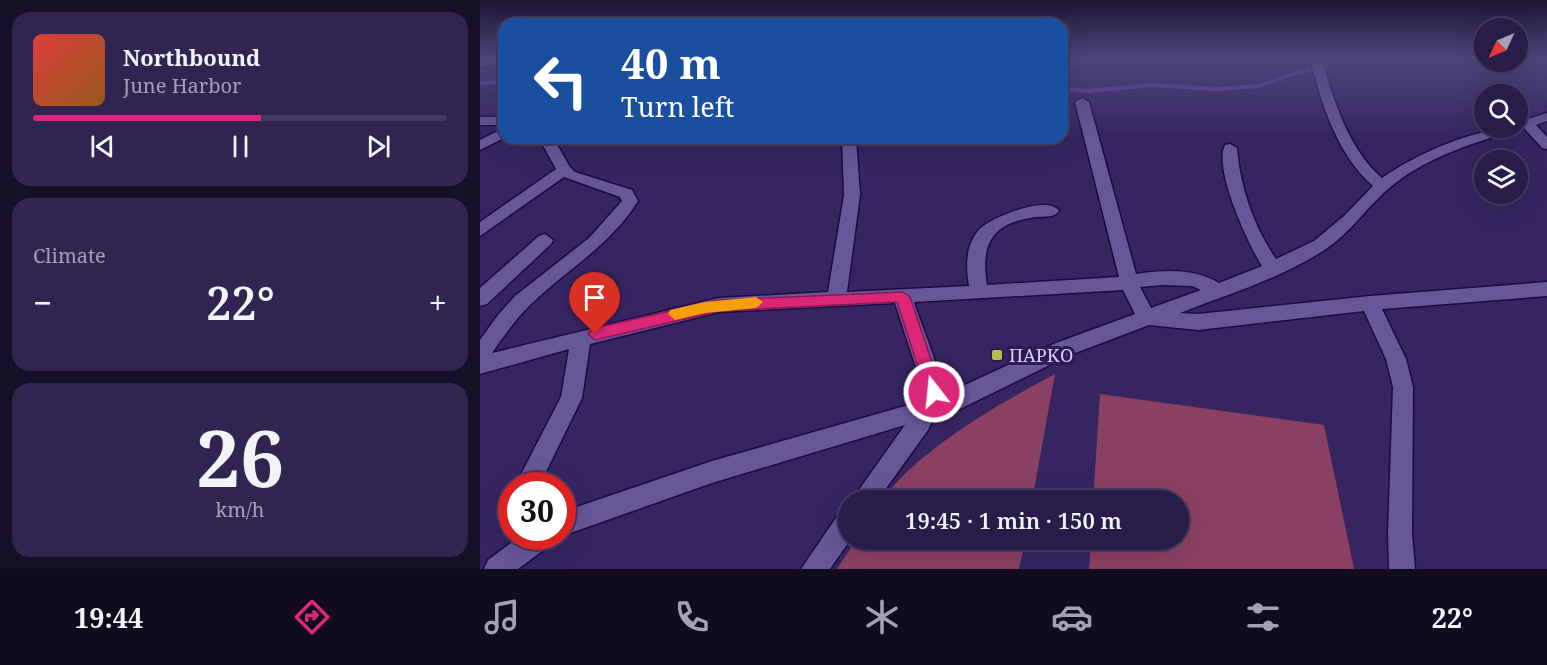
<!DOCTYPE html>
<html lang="en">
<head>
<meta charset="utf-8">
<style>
  :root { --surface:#281c49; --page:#302550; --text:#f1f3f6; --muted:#a5a1b4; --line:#443a61; --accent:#db2777 }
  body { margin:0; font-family:"Noto Serif",serif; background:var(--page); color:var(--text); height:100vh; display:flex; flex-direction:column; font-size:22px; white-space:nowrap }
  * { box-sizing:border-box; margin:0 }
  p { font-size:20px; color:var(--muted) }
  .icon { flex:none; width:33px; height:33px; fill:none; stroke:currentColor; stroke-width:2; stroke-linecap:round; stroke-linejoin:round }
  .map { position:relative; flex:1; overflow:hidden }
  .sheet { display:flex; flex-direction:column; gap:12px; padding:12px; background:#160f28; width:480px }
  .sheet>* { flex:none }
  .banner { position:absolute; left:18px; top:18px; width:570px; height:126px; border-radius:18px; box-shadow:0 6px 24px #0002,0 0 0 2px var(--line); background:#1a4fa0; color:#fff; overflow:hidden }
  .needle { width:39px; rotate:226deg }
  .tools { position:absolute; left:994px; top:18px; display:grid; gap:12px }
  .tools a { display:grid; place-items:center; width:54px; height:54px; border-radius:50%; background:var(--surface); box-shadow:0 6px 24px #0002,0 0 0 2px var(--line); font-size:30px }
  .speed { position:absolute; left:18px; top:472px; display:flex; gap:12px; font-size:30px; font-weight:700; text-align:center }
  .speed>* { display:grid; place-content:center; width:78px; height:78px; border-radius:50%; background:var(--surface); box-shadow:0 6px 24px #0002,0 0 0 2px var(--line); line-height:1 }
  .speed .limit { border:9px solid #d22; background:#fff; color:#111 }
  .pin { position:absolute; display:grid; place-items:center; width:51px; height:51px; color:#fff; margin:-62px -26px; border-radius:50% 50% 50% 0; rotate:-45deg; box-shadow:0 0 6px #0007 }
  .pin .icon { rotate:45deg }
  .me { position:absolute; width:66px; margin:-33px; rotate:344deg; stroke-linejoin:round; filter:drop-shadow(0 0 4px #0008) }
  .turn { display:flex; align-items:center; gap:21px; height:126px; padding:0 24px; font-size:27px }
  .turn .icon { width:78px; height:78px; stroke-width:2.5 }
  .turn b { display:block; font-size:42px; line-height:51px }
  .big { font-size:45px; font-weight:600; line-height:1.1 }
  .sheet .widget { flex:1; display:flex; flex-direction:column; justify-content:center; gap:9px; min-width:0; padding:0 21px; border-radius:18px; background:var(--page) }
  .sheet .dial { align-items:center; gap:0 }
  .dial b { font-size:78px; line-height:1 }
  .song { display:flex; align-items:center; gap:18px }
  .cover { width:72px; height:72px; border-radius:9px; background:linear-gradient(135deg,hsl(0 70% 55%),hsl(30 70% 35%)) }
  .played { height:6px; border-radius:3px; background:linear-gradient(90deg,var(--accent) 55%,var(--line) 55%) }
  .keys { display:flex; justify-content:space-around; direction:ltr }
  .heat { display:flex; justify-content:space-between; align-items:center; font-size:33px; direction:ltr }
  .trip { position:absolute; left:358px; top:490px; width:351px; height:60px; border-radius:30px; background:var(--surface); box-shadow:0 6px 24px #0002,0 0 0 2px var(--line); font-weight:600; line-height:60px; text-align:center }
  .dock { display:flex; height:96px; justify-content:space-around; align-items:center; background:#100b1d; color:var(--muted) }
  .dock .icon { width:42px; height:42px }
  .dock .active { color:var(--accent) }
  .dock b { font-size:27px; color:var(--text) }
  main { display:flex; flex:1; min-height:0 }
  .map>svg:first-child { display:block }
  .green { fill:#8a4062 }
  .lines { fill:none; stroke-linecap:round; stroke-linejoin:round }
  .stream { stroke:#6140aa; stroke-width:4 }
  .minor-casing { stroke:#1f0844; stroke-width:3 }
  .minor { fill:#665798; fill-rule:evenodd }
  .route { fill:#db2777; stroke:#8e194d; stroke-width:1.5 }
  .slow { fill:#f59e0b }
  .poi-dot { fill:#b8c147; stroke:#2d1a55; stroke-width:2 }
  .labels { text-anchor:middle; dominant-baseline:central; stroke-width:6; stroke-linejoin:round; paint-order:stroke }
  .poi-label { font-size:18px; fill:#d8d1f6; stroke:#2d1a55; text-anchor:start }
</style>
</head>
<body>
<main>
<section class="sheet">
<div class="widget">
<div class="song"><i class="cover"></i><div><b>Northbound</b><p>June Harbor</p></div></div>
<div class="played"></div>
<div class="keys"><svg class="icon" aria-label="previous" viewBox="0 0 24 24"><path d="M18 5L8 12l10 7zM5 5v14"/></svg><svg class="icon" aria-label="pause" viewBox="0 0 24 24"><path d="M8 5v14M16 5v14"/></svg><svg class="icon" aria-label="next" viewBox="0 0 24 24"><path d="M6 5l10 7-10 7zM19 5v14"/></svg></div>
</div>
<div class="widget"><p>Climate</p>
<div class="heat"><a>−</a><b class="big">22°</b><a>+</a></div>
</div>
<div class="widget dial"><b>26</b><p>km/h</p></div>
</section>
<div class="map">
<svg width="1067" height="569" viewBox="0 0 1067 569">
  <rect width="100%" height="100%" fill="#362561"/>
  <g class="green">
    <path d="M 575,374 L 552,501 L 402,501 C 435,451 522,402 575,374 Z"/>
    <path d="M 620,394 L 844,425 L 874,569 L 609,569 L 611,540 L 699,540 L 699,501 L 613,501 Z"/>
    <path d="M 376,540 L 545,540 L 539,569 L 357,569 Z"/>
  </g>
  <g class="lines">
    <g class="stream">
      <path d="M 0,83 L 24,82"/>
      <path d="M 582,89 L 609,91 L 672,85 L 737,89 L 778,86 L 865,57"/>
      <path d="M 230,138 L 251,138"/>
    </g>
    <defs>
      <g id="minor">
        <path d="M 24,57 L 24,63 L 0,67 L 0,59 Z"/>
        <path d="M 830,57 L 842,57 C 852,98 869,150 902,178 C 938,153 994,128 1038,128 L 1038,122 L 1067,113 L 1067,121 L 1056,125 L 1067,137 L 1067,149 L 1062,148 L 1044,128 C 998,141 945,157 908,189 C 886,208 870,233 846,249 C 802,278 749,294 700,313 L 718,314 L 890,296 L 1067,282 L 1067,296 L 902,309 L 926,359 L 933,387 L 932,533 L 935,569 L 909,569 L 908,533 L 913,387 L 906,359 L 884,311 L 718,330 L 669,325 L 590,355 L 482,408 L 454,417 L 448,430 L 397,501 L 371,501 L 425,425 L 232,483 L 82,536 L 82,512 L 232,461 L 439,402 L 444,392 L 415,303 L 239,312 L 110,344 L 102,398 L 59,486 L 35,486 L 81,397 L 89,349 L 0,374 L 0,340 L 18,315 L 35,296 L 109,238 L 142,201 L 140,197 L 84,177 L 0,236 L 0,222 L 76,169 L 59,138 L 73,138 L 90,167 L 95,172 L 152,190 L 158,201 C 130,246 86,270 49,306 C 35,320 23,337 12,353 L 239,298 L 348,292 L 364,195 L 362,138 L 376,138 L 380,195 L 367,292 L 489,286 C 486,267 485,247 498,231 C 508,218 568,194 579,211 C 574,218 566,216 557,217 C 513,222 500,242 507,285 L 639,277 L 595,102 L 602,98 L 609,102 L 656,274 C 684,270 714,268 739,283 L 782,266 C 768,244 733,168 745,145 L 750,144 L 757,148 C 760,187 774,227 796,259 L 834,241 L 864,216 L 893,186 C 858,156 840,102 830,57 ZM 682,285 L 712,286 L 721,290 L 671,308 L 660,287 ZM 643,290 L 655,314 L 576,343 L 463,395 C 466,383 439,320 434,302 Z"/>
        <rect x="0" y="117" width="24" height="8"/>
        <path d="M 24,128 L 24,138 L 0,150 L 0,140 Z"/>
        <path d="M 65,234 L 73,240 L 71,244 L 7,304 L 0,306 L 0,288 L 59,236 Z"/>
        <path d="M 369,509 L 370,540 L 350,569 L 321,569 L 360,512 Z"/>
        <path d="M 39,537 L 72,537 L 69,546 L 38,569 L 4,569 L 8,560 Z"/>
      </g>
    </defs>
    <use href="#minor" class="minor-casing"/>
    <use href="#minor" class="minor"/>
  </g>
  <linearGradient id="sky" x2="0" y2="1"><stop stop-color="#1e1435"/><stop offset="0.42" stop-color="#4c467b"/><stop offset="1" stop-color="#4c467b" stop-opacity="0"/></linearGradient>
  <rect width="1067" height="137" fill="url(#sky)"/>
  <path class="route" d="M 423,292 L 430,297 L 462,392 L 459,397 L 448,397 L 446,392 L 417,302 L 239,311 L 115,340 L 108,334 L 115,328 L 239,300 Z"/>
  <path class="slow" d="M 276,297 L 283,302 L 276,308 L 225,313 L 195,320 L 188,314 L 190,310 L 225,302 Z"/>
  <rect class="poi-dot" x="511" y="349" width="12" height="12" rx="3"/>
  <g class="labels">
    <g class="poi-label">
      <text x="529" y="355">ΠΑΡΚΟ</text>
    </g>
  </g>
</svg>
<div class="tools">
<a><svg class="needle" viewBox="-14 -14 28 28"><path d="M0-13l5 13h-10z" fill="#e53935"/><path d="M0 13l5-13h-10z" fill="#a5a1b4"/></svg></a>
<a><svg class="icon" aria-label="search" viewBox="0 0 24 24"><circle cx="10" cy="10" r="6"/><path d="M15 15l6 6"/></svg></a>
<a><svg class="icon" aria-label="layers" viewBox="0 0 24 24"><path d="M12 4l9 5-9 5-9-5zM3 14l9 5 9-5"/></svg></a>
</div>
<div class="speed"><div class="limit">30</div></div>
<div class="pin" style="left:115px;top:334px;background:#d93025"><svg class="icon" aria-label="arrive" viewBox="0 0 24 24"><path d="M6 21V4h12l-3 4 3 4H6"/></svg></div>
<svg class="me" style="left:454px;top:392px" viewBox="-20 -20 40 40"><circle r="17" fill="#db2777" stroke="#fff" stroke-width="3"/><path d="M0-11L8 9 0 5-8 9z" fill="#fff"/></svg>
<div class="trip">19:45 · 1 min · 150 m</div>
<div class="banner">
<div class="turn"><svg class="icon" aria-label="left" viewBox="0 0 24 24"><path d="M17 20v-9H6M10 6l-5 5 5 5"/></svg><div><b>40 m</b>Turn left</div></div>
</div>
</div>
</main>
<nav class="dock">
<b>19:44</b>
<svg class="icon active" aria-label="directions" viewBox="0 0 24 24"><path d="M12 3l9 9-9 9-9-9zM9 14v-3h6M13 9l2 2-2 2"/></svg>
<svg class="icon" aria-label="music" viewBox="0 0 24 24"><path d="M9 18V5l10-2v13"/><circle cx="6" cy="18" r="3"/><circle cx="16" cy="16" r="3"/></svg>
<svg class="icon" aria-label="phone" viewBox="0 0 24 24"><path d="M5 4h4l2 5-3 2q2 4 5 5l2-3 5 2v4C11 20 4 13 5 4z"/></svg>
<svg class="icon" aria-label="climate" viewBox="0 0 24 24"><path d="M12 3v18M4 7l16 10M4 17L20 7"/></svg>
<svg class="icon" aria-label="car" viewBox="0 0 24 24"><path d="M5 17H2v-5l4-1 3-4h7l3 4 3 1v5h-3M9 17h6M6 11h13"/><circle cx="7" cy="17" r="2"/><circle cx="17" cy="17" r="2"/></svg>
<svg class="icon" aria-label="filters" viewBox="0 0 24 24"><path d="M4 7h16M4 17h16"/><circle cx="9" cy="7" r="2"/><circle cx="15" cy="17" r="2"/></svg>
<b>22°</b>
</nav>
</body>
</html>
